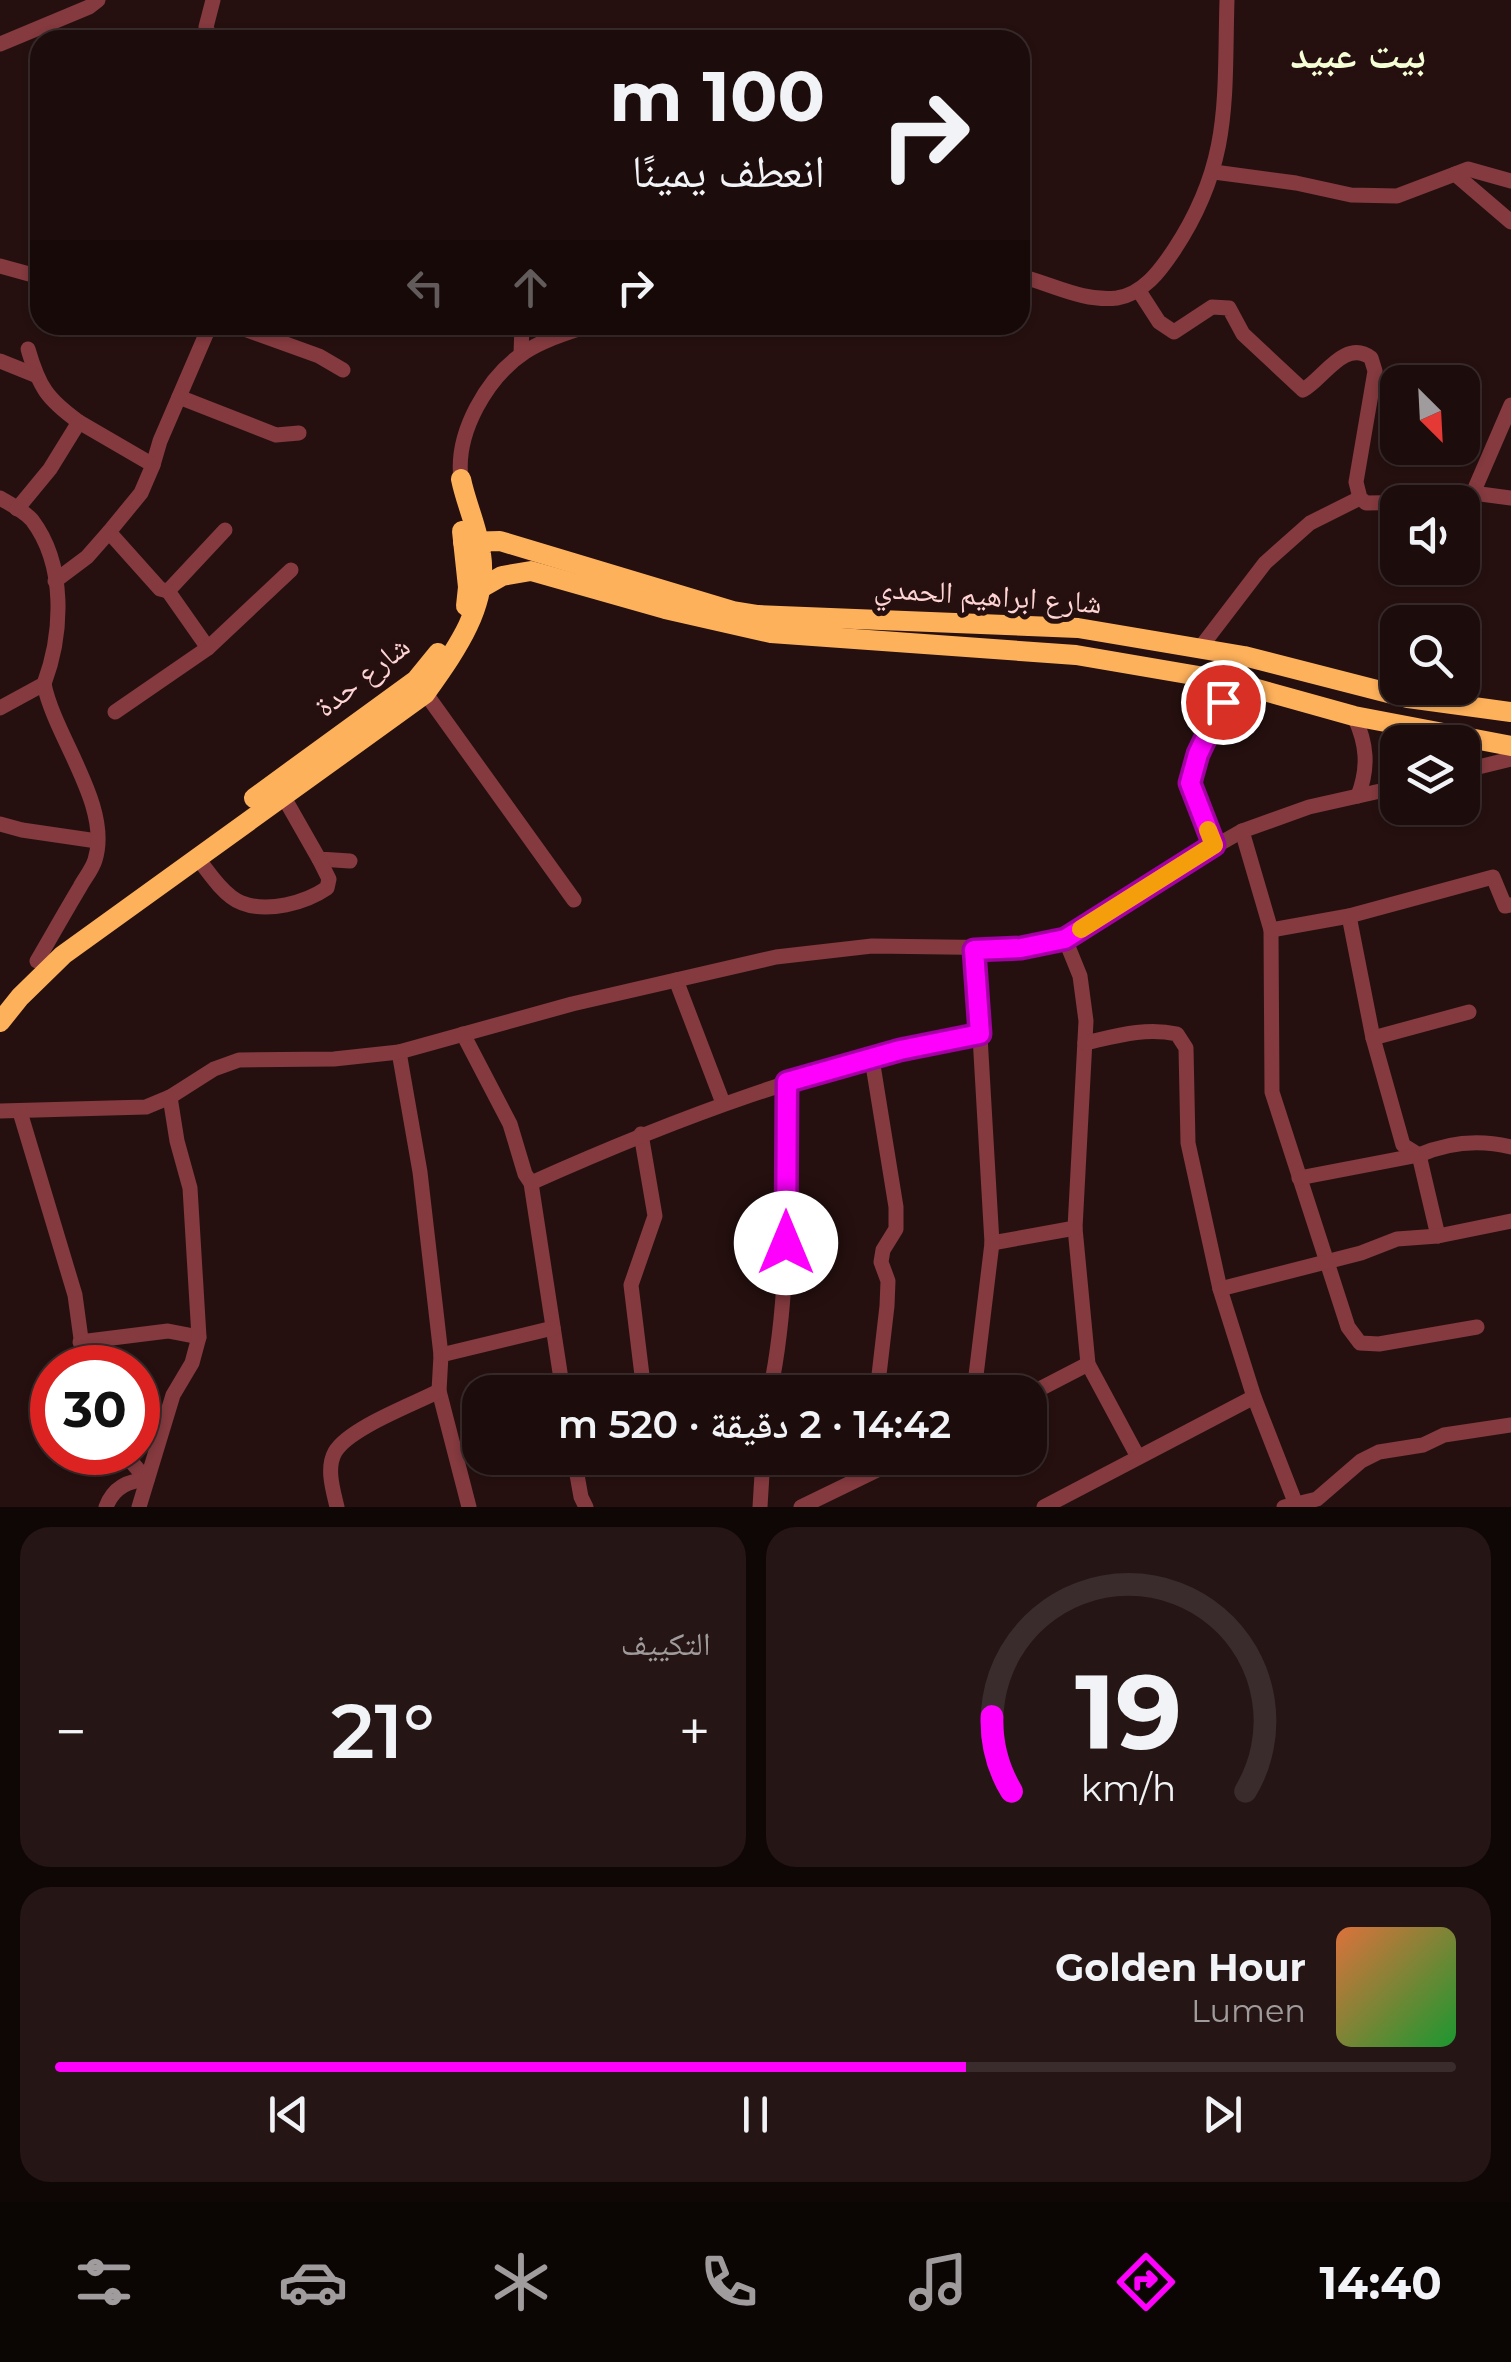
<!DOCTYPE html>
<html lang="ar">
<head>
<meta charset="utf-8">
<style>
  :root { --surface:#1c0c0b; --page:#251514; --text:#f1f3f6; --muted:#a09b9d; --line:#3a2c2c; --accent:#fd01fd }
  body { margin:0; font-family:Montserrat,"Noto Naskh Arabic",sans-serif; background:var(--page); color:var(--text); direction:rtl; height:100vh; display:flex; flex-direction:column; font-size:38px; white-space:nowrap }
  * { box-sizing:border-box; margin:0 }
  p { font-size:32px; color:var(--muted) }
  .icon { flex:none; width:55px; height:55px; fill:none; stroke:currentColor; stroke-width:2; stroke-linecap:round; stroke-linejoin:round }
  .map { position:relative; height:1507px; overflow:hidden; direction:ltr }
  .drawer { display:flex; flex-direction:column; gap:20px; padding:20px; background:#0f0706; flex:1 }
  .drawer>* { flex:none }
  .hud { position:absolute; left:30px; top:30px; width:1000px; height:305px; border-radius:30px; box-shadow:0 2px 8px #0004,0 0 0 2px var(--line); direction:rtl; background:#1c0c0b; color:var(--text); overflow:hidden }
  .needle { width:65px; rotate:156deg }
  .buttons { position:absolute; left:1380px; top:365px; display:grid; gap:20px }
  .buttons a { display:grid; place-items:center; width:100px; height:100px; border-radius:20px; background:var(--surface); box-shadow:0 2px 8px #0004,0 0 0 2px var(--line); font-size:50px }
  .speed { position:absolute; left:30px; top:1345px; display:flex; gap:20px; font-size:50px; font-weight:700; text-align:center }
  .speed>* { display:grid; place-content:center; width:130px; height:130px; border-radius:50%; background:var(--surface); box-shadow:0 2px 8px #0004,0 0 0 2px var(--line); line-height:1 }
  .speed .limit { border:15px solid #d22; background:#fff; color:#111 }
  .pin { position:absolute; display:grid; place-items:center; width:85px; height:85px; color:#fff; margin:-42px; border:5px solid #fff; border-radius:50%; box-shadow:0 2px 10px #0007 }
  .me { position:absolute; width:110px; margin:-55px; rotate:0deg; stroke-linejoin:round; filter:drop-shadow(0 0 8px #0008) }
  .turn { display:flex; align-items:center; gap:35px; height:210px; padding:0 40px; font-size:45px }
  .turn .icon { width:130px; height:130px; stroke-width:2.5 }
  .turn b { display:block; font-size:70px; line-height:85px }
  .lanes { display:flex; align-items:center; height:95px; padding:0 40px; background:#0003; justify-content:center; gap:50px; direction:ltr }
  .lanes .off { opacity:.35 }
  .big { font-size:75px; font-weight:600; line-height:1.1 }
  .drawer .widget { flex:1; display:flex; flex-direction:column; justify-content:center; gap:15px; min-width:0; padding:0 35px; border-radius:30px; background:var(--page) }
  .drawer .dial { align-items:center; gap:0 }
  .dial svg { height:260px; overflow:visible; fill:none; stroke:var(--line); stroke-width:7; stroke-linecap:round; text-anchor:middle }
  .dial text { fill:var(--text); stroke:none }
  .song { display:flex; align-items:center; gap:30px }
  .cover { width:120px; height:120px; border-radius:15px; background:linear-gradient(135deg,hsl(20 70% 55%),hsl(130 70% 35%)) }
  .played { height:10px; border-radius:5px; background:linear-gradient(90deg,var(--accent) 65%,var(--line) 65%) }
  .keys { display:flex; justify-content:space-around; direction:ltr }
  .heat { display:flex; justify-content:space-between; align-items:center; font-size:55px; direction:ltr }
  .drawer .tiles { flex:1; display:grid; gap:20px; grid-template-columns:1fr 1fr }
  .widget:last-child { grid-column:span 2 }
  .trip { position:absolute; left:462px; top:1375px; width:585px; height:100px; border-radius:30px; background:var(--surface); box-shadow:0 2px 8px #0004,0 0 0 2px var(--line); font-weight:600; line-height:100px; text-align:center; direction:rtl }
  .tabs { display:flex; height:160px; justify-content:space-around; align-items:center; background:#0b0504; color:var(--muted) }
  .tabs .icon { width:70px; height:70px }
  .tabs .active { color:var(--accent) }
  .tabs b { font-size:45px; color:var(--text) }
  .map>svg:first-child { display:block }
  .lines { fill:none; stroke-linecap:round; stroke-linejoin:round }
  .minor { stroke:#843a3f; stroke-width:15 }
  .major { stroke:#feb15b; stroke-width:20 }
  .route-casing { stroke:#a401a4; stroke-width:25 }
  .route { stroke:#fd01fd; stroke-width:18 }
  .slow { stroke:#f59e0b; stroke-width:18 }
  .labels { text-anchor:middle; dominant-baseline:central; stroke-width:10; stroke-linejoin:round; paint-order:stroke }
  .street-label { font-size:30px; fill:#ffd4d4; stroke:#25100f }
  .district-label { font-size:40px; font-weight:bold; fill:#f4ffd5; stroke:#25100f }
</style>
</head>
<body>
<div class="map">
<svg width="1511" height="1507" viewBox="0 0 1511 1507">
  <rect width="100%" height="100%" fill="#25100f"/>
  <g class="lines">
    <g class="minor">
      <path d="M 211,40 L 206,27 L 213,0"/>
      <path d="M 0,44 L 89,7 L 98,0"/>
      <path d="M 1214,172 L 1296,183 L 1351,195 L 1397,196 L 1455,174 L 1511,222"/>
      <path d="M 1455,174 L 1468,169 L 1511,181"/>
      <path d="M 0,266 L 40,277"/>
      <path d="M 1020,276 C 1052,284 1083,302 1117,298 C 1143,294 1160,271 1174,250 C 1232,162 1224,100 1227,0"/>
      <path d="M 1139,291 L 1159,322 L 1174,332 L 1212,307 L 1229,308 L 1243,334 L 1303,390 C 1323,379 1345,338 1371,358 L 1375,371 L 1356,482 L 1360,498 L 1366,503 L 1431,502 L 1473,493 L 1511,498"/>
      <path d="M 233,325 L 319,356 L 343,370"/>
      <path d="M 28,349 C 39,387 47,399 79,422"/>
      <path d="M 521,354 L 522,325"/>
      <path d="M 0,361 L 35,375"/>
      <path d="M 179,397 L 276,435 L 299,433"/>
      <path d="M 153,465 L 160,441 L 210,325"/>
      <path d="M 461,479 C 455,433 487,377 525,352 C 545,339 568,333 590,325"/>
      <path d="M 1473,493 L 1511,405"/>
      <path d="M 0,498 C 10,504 24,511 32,520 C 66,565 63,633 44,684 L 0,708"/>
      <path d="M 17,509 L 50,469 L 79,422 L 153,465 L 141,493 L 109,532 L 160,589 L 168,591 L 225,530"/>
      <path d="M 55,581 L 87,557 L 109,532"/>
      <path d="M 168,591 L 208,648"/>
      <path d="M 1200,648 L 1265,563 L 1310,523 L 1360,498"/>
      <path d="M 421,687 L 574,900"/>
      <path d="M 115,712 L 208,648 L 291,570"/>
      <path d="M 1354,716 C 1367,744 1369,767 1358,796"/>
      <path d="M 1462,771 L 1511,759"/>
      <path d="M 282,794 L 319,859 L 350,861"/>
      <path d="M 0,824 L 22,830 L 97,841"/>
      <path d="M 1242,831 L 1271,930 L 1272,1092 L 1348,1327 L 1360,1343 L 1379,1344 L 1477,1327"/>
      <path d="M 1214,845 L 1190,783 L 1199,754 L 1223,703 L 1228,681"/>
      <path d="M 197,857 C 208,872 225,897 242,903 C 268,913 305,903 327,888 L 329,879 L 319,859"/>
      <path d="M 1349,916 L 1373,1038 L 1403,1145 L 1419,1155 L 1438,1236"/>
      <path d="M 1271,930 L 1349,916 L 1493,877 L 1505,906 L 1511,905"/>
      <path d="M 1065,939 L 1080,976 L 1086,1021 L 1075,1228 L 1088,1364 L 1138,1457"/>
      <path d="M 37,961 C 51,937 65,912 80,887 C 84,879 92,870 95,860 C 112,806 55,738 44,684"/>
      <path d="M 676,980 L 723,1103"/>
      <path d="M 463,1034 L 510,1124 L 525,1174 L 531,1183 L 563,1392"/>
      <path d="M 1373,1038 L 1469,1012"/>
      <path d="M 1085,1043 C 1116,1036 1145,1027 1177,1034 L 1186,1048 L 1188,1143 L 1220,1289 L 1254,1397 L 1295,1502"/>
      <path d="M 399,1052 L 420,1172 L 441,1355 L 439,1391 L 469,1507"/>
      <path d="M 872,1059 L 896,1207 L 896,1229 L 883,1250 L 881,1262 L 888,1281 L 887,1306 L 877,1392"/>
      <path d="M 0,1111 L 146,1107 L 170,1097 L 214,1069 L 239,1060 L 334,1059 L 399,1052 L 572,1004 L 776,957 L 872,946 L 1021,948 L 1065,939 L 1140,889 L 1242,831 L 1309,807 L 1398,787"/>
      <path d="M 20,1112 L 75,1295 L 85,1368"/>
      <path d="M 641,1134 L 655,1216 L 631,1285 L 644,1392"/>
      <path d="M 1299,1178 L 1419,1155 C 1449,1142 1479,1139 1511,1147"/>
      <path d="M 531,1183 C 676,1118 823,1063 980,1034"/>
      <path d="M 992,1243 L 1075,1228"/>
      <path d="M 1220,1289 L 1361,1253 L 1397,1239 L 1438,1236 L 1511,1221"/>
      <path d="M 80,1342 L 168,1331 L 199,1337"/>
      <path d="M 441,1355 L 553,1328"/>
      <path d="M 770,1392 C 791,1291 786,1186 787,1082"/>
      <path d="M 974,1392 L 992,1243 L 975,950"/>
      <path d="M 1030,1394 L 1088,1364"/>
      <path d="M 123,1452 L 147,1480"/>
      <path d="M 574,1458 L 581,1497 L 586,1507"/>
      <path d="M 106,1507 C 113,1488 128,1480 147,1480"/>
      <path d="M 139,1507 L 173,1395 L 192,1363 L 199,1337 L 190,1188 L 177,1141 L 170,1097"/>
      <path d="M 337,1507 C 333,1490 326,1468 335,1452 C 349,1428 414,1404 439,1391"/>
      <path d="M 760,1507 L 763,1458"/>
      <path d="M 801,1507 L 902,1458"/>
      <path d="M 1044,1507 L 1254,1397"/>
      <path d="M 1284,1507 L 1317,1499 L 1361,1461 L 1379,1452 L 1423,1445 L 1444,1435 L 1511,1425"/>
    </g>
    <g class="major">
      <path d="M 462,531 L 468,587 L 466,606"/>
      <path d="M 463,542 L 500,541 L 733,611 L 758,615 L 1078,628 L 1244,656 L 1408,698 L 1511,712"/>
      <path d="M 481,588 L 502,576 L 531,571 L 665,609 L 771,633 L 1076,655 L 1228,681 L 1354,716 L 1511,746"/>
      <path d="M 254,798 L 416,680 L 438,653"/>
      <path d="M 0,1022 L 20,997 L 63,955 L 425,694 C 454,653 489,606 481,554 C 478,528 466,504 461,479"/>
    </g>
  </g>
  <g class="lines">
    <defs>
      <path id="route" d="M 786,1243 L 787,1082 L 900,1050 L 980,1034 L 974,950 L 1021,948 L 1065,939 L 1214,845 L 1190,783 L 1198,754 L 1223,702"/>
    </defs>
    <use href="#route" class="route-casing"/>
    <use href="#route" class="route"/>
    <path class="slow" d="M 1081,929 L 1214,845 L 1208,830"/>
  </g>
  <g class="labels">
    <g class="street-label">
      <text transform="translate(988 595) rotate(4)">شارع ابراهيم الحمدي</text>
      <text transform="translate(362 676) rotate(-38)">شارع حدة</text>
    </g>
    <g class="district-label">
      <text x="1358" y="53">بيت عبيد</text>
    </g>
  </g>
</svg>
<div class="buttons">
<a><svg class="needle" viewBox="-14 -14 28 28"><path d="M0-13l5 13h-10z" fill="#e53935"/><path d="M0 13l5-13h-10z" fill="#a09b9d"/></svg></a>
<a><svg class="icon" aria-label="sound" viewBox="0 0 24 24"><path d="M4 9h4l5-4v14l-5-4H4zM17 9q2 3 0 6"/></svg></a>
<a><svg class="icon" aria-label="search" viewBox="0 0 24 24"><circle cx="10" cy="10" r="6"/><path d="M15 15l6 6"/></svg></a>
<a><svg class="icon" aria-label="layers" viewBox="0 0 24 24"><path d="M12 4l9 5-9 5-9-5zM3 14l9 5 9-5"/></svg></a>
</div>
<div class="speed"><div class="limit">30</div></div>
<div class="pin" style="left:1223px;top:702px;background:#d93025"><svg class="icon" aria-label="arrive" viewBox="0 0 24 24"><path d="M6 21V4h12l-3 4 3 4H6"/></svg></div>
<svg class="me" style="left:786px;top:1243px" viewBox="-20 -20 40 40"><circle r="19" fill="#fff"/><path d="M0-13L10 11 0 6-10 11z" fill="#fd01fd"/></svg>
<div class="trip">14:42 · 2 دقيقة · 520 m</div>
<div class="hud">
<div class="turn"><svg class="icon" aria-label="right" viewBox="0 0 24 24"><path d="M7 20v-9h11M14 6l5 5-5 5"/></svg><div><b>100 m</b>انعطف يمينًا</div></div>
<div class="lanes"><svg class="icon off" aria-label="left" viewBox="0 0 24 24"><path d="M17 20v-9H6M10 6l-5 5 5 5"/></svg><svg class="icon off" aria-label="ahead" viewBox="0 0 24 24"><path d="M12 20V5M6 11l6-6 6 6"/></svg><svg class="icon" aria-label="right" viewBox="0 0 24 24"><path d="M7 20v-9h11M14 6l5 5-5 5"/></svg></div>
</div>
</div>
<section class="drawer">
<div class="tiles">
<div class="widget dial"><svg viewBox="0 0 100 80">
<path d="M14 69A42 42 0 1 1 86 69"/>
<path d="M14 69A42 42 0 0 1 8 46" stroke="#fd01fd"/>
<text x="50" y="56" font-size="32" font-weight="700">19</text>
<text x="50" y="72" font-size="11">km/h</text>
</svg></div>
<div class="widget"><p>التكييف</p>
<div class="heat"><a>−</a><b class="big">21°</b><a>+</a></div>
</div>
<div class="widget">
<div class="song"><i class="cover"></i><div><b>Golden Hour</b><p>Lumen</p></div></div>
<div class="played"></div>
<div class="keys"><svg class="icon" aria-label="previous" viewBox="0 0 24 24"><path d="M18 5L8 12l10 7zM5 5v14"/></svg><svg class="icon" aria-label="pause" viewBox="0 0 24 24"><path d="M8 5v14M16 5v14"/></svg><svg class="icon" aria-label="next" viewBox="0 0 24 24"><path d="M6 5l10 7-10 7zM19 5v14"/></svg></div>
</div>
</div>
</section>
<nav class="tabs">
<b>14:40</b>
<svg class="icon active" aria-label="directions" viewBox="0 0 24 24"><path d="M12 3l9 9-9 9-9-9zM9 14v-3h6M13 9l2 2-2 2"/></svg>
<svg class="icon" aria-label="music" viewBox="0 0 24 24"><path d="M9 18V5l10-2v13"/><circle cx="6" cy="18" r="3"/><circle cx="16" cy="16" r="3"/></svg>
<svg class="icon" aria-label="phone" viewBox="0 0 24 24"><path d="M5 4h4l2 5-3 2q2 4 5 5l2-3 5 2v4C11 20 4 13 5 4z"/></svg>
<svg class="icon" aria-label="climate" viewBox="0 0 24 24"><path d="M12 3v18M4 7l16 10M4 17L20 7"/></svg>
<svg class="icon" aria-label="car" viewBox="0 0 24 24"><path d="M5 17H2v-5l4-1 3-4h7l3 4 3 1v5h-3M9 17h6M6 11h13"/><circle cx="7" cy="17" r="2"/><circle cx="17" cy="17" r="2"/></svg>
<svg class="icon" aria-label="filters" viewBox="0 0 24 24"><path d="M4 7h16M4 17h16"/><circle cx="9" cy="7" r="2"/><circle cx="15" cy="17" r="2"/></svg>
</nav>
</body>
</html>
